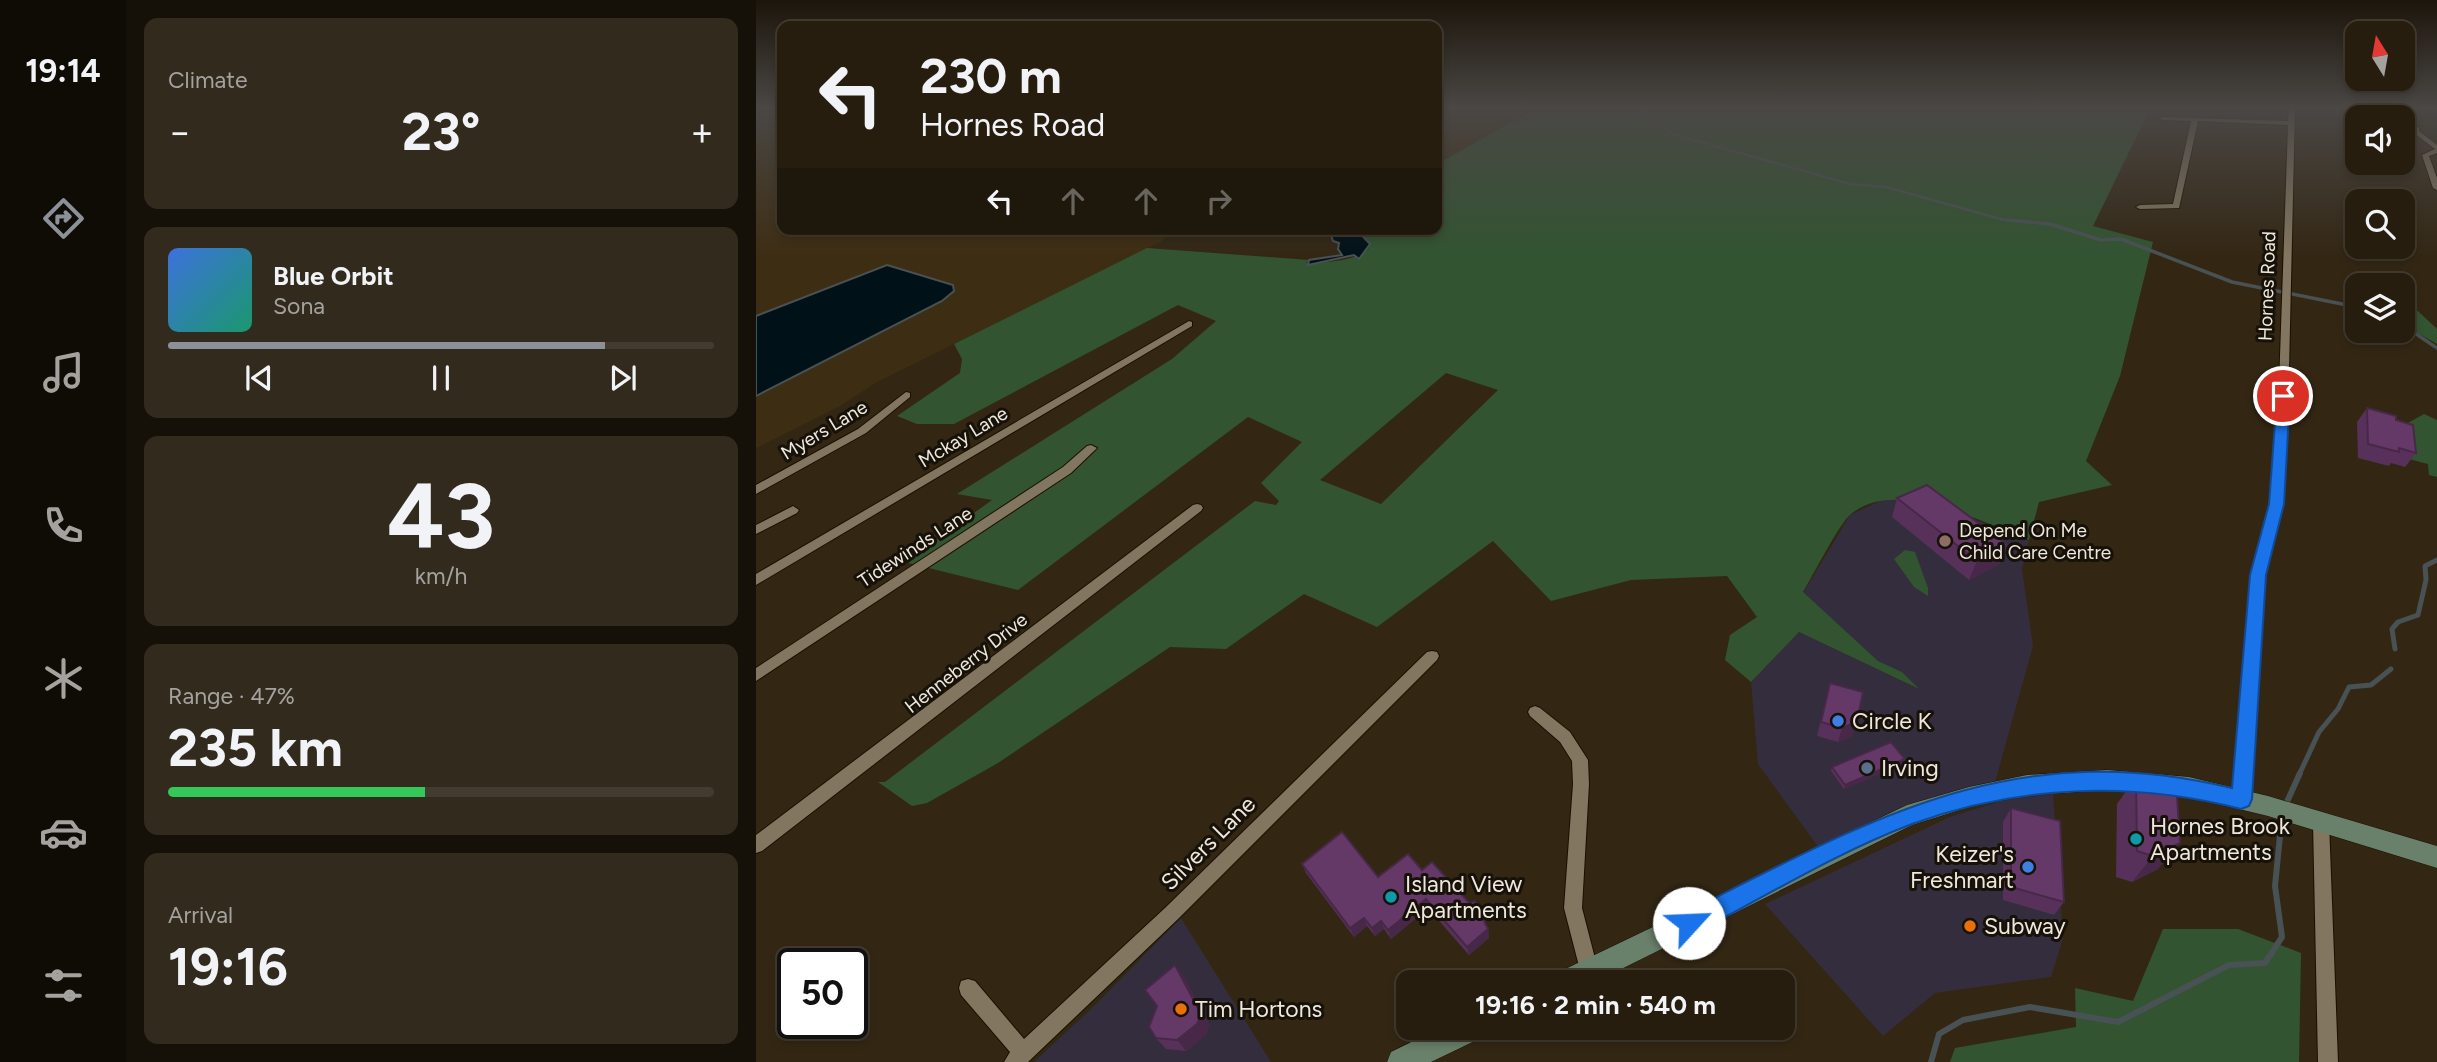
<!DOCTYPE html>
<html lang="en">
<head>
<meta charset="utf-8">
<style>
  :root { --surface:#261d0f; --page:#322a1d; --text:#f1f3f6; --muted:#a4a29e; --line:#423b2f; --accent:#8c9099 }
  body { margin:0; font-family:Figtree,sans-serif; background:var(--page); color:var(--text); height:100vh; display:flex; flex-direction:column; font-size:26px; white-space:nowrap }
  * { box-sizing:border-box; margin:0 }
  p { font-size:23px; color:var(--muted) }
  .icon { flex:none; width:38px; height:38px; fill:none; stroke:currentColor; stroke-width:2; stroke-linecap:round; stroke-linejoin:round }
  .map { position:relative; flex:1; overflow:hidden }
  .side { display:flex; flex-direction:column; gap:18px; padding:18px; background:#151008; width:630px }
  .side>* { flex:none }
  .banner { position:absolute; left:21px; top:21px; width:665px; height:214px; border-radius:14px; box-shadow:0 4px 10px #0003,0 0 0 2px var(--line); background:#261d0f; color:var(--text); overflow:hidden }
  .needle { width:46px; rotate:349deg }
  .buttons { position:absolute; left:1589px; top:21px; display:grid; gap:14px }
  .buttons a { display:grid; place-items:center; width:70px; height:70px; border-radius:14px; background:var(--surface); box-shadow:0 4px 10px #0003,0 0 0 2px var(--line); font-size:35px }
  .speed { position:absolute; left:21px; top:948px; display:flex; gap:14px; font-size:35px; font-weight:700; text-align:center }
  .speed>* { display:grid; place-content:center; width:91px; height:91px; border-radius:50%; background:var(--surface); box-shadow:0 4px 10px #0003,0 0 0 2px var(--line); line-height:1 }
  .speed .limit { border:4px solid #111; border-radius:10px; background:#fff; color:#111 }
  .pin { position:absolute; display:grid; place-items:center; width:60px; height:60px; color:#fff; margin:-30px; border:4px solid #fff; border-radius:50%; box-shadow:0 2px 7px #0007 }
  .me { position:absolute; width:77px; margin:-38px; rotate:65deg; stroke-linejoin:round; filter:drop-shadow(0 0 5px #0008) }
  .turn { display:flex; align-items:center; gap:24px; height:147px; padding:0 28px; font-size:32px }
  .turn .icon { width:91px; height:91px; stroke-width:2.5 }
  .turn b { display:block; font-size:49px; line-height:60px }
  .lanes { display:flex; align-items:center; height:66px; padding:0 28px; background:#0003; justify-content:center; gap:35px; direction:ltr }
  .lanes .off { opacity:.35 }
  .big { font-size:52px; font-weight:700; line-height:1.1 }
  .side .card { flex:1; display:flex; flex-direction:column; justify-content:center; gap:10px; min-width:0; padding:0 24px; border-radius:14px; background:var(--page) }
  .side .dial { align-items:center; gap:0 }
  .dial b { font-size:91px; line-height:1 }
  .song { display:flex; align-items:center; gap:21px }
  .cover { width:84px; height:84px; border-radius:10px; background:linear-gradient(135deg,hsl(220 70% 55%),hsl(160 70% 35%)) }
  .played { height:7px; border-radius:4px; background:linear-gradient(90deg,var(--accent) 80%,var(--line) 80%) }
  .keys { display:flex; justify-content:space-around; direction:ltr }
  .heat { display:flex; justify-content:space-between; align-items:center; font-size:38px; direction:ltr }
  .charge { height:10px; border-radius:5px; background:linear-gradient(90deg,#34c759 47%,var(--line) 0) }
  .trip { position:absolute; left:640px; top:970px; width:399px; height:70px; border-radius:14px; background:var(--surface); box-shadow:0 4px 10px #0003,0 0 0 2px var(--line); font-weight:700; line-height:70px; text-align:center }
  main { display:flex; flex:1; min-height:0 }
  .tab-bar { display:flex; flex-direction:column; width:126px; justify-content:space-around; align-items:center; background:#0f0c06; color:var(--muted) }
  .tab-bar .icon { width:49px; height:49px }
  .tab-bar .current { color:var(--accent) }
  .tab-bar b { font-size:32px; color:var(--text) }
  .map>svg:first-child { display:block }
  .commercial { fill:#342d3d }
  .built { fill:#3d2d13 }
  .green { fill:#325431; fill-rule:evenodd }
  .water { fill:#001118; stroke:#485153; stroke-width:2 }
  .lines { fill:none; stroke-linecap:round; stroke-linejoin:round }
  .stream-far3 { stroke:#485153; stroke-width:2.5 }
  .stream-far2 { stroke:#485153; stroke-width:3.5 }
  .stream-far1 { stroke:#485153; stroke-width:5 }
  .stream { stroke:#485153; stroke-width:6 }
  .street-casing { stroke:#1a1001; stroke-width:2 }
  .secondary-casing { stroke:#1a1001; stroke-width:1 }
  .street { fill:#837660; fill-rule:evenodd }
  .secondary { fill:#69806a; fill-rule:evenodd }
  .wall { fill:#573159 }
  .shaded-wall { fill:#472848 }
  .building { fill:#653967; stroke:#472848; stroke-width:2 }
  .route { fill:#1a73e8; stroke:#114b97; stroke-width:2 }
  .education-dot { fill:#8d6e63; stroke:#161109; stroke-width:2.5 }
  .shop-dot { fill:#3f7fe0; stroke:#161109; stroke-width:2.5 }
  .service-dot { fill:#5c6f8a; stroke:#161109; stroke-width:2.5 }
  .culture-dot { fill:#0f9aa8; stroke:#161109; stroke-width:2.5 }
  .food-dot { fill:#e8710a; stroke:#161109; stroke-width:2.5 }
  .labels { text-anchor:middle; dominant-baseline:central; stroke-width:6; stroke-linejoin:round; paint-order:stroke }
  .street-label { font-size:19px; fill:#efe7dc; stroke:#161109 }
  .poi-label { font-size:19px; fill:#efe7dc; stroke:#161109; text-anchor:start }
  .near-poi-label { font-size:23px; fill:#efe7dc; stroke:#161109; text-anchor:start }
  .near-street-label { font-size:23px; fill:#efe7dc; stroke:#161109 }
</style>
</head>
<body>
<main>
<nav class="tab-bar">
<b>19:14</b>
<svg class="icon current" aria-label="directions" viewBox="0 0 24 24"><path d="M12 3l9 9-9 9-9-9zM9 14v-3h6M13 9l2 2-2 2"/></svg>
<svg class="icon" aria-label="music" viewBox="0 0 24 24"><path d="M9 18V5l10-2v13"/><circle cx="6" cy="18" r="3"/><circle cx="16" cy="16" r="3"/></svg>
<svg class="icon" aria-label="phone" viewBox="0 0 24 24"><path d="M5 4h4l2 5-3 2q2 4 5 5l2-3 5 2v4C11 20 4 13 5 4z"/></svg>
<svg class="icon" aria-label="climate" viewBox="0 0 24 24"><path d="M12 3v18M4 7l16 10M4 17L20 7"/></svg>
<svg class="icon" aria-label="car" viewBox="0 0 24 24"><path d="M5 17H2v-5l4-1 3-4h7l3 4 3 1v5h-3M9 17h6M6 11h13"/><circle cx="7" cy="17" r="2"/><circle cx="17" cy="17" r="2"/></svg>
<svg class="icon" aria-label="filters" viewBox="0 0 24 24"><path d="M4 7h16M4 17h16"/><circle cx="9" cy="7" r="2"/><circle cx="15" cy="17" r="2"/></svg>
</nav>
<section class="side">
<div class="card"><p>Climate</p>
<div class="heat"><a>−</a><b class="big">23°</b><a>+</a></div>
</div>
<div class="card">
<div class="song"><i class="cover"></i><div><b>Blue Orbit</b><p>Sona</p></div></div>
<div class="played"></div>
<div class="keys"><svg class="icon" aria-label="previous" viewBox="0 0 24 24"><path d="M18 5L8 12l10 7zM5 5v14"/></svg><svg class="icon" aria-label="pause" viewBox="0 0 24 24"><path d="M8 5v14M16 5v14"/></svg><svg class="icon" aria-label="next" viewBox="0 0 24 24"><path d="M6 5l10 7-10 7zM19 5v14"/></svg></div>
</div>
<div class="card dial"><b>43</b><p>km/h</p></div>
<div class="card"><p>Range · 47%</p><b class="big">235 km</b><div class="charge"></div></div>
<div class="card"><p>Arrival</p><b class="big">19:16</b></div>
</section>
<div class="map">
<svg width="1681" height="1062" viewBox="0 0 1681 1062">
  <rect width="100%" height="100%" fill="#332714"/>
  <g class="commercial">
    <path d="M 1130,498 L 1181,505 L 1273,540 L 1266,569 L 1277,646 L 1236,793 L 1071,859 L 1002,764 L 995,682 L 1043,632 L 1160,688 L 1146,672 L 1122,661 L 1047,593 L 1094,515 Z"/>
    <path d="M 1297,794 L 1307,938 L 1295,977 L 1179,993 L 1127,1036 L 1009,904 L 1194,817 L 1245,801 Z"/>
    <path d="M 425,918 L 515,1062 L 278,1062 L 335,1009 Z"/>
  </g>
  <g class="built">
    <path d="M 0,107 L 26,107 L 26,229 L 392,229 L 411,234 L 406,241 L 121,382 L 84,406 L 0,448 Z"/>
    <path d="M 681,107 L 782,107 L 681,164 Z"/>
  </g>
  <g class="green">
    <path d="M 782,107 L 1395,107 L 1337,226 L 1397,242 L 1364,376 L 1330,461 L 1356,485 L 1283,502 L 1273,540 C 1226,522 1140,477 1095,514 C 1082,525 1057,576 1047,592 L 1122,661 L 1146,672 L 1163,689 L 1043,632 L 995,682 L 969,660 L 974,635 L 1001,617 L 971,576 L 875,580 L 795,601 L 737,541 L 621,627 L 548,594 L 470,649 L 414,647 L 242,763 L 171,803 L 156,806 L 122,782 L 129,782 L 499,501 L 520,505 L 523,501 L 505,483 L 546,442 L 492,417 L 262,590 L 140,560 L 169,548 L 236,500 L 201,494 L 416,359 L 460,321 L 422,305 L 198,424 L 161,424 L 141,416 L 204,373 L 206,359 L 198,344 L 391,248 L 553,260 L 550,263 C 570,262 599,262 613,248 L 600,229 L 681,229 L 681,164 ZM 690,373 L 742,390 L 625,504 L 564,480 Z"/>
    <path d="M 1647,297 L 1681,329 L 1681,344 L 1651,327 Z"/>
    <path d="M 1668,414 L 1681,420 L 1681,477 L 1673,475 L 1672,464 L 1649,458 L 1645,427 Z"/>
    <path d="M 1149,550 L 1159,552 L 1172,588 L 1172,596 L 1158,587 L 1138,559 Z"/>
    <path d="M 1407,929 L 1482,929 L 1545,953 L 1543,1062 L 1194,1062 L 1199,1048 L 1320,1027 L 1319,988 L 1377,1001 Z"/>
  </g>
  <g class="water">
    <path d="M 571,229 L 600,229 L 614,244 L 603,259 L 598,255 L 552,265 L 553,260 L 586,255 L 582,249 L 583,243 L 577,241 L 575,235 L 567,235 Z"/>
    <path d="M 131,265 L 197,285 L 198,291 L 186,301 L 0,396 L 0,316 Z"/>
  </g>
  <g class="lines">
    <path class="stream-far3" d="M 883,107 L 916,134 L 1094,184 L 1130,187 L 1248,220 L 1271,222"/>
    <g class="stream-far2">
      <path d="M 1251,220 L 1294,224 L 1345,240 L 1365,239 L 1476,282 L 1601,307"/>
      <path d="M 1647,325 L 1681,348"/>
    </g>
    <g class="stream-far1">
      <path d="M 1639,649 L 1636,629 L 1642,622 L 1662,615 L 1670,580 L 1669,566 L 1681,560"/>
      <path d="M 1543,775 L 1563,732 L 1582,709 L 1593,687 L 1615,685 L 1635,669"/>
    </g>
    <g class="stream">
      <path d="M 1530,804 L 1544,773"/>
      <path d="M 1175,1062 L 1183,1034 L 1207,1020 L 1274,1007 L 1362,1022 L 1473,965 L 1509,963 L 1526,937 L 1519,886 L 1526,816"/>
    </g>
    <defs>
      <g id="street">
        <path d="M 1533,107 L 1539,107 L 1532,414 L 1527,504 L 1508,575 L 1493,799 L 1491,804 L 1485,806 L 1479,804 L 1477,799 L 1496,575 L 1515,504 L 1522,414 L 1532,125 L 1442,121 L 1423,208 L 1384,209 L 1380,207 L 1384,205 L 1417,204 L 1435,121 L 1407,120 L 1404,118 L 1405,117 L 1532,121 Z"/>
        <path d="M 1659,127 L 1663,127 L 1663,131 L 1681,145 L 1681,153 L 1673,156 L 1681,178 L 1681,190 L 1677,188 L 1666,155 L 1679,149 L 1658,133 Z"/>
        <path d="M 433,321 L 436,322 L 436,326 L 0,585 L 0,574 Z"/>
        <path d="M 150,392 L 154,393 L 154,397 L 110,433 L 0,494 L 0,485 L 102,429 Z"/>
        <path d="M 335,445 L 341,448 L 339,450 L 315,473 L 0,681 L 0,668 L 307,467 L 331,446 Z"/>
        <path d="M 441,504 L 445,505 L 447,508 L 445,511 L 6,851 L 0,853 L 0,835 L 437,505 Z"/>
        <path d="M 37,506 L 43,510 L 41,513 L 0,534 L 0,525 Z"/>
        <path d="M 676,651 L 681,652 L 683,656 L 681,660 L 421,920 L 272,1062 L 248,1062 L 254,1052 L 205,995 L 203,988 L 205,981 L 212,979 L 219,981 L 268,1039 L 409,908 L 671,652 Z"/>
        <path d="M 779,706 L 784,708 L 814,732 L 832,760 L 833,784 L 826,908 L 842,970 L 840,977 L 833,979 L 826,977 L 824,970 L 808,908 L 817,784 L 816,761 L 804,742 L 774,716 L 772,712 L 774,708 Z"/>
        <path d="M 1565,815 L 1571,817 L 1573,822 L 1582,1062 L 1562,1062 L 1557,822 L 1559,817 Z"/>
      </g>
      <g id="secondary">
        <path d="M 1668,107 L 1681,107 L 1681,112 L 1669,109 Z"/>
        <path d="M 1351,770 L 1433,777 L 1512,796 L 1681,846 L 1681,868 L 1512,816 L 1433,797 L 1351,790 L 1271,795 L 1213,807 L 1156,825 L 839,982 L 797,982 L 801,973 L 1151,805 L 1213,787 L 1271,775 Z"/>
        <path d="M 686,1027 L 731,1027 L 727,1037 L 675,1062 L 631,1062 L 635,1052 Z"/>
      </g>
    </defs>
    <use href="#street" class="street-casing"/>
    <use href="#secondary" class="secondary-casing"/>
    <use href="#street" class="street"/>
    <use href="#secondary" class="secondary"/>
  </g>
  <g class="wall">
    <path d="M 1611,408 L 1640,420 L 1660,453 L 1649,467 L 1635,463 L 1633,466 L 1602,458 L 1601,422 Z"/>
    <path d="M 1141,498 L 1244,564 L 1213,580 L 1136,517 Z"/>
    <path d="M 1074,683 L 1096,736 L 1082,742 L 1061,736 Z"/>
    <path d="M 1147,764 L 1088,789 L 1075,771 L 1076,767 Z"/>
    <path d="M 1395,776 L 1402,869 L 1376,882 L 1360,877 L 1361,804 L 1380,777 L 1392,780 Z"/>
    <path d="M 1255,808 L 1308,902 L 1298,915 L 1247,900 L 1247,822 Z"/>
    <path d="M 546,864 L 622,877 L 666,870 L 714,904 L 729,920 L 728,921 L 732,929 L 733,938 L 713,955 L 672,908 L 635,939 L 628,929 L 619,936 L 611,926 L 598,937 L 550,873 Z"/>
    <path d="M 428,977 L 453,1025 L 450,1035 L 430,1051 L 410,1049 L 400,1038 Z"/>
  </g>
  <g class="shaded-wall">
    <path d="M 1252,545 L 1244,564 L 1213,580 L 1221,561 Z"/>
    <path d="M 1101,722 L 1096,736 L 1082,742 L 1086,728 Z"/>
    <path d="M 1149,759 L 1147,764 L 1088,789 L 1089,785 Z"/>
    <path d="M 1424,843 L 1402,869 L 1376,882 L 1397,856 Z"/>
    <path d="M 670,899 L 672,908 L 635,939 L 632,930 Z"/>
    <path d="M 728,911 L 729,920 L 726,923 L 725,915 Z"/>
    <path d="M 608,918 L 611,926 L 598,937 L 594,928 Z"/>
    <path d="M 625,921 L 628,929 L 619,936 L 616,928 Z"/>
    <path d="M 732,929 L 733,938 L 713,955 L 711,947 Z"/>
    <path d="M 419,965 L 428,977 L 453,1025 L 450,1035 L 430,1051 L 421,1040 Z"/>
  </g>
  <g class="building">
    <path d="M 1611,408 L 1640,416 L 1640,420 L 1657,425 L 1660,453 L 1643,448 L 1643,452 L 1612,444 Z"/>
    <path d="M 1171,485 L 1252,545 L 1221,561 L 1141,498 Z"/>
    <path d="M 1074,683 L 1107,692 L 1101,722 L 1086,728 L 1065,722 Z"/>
    <path d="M 1135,742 L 1149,759 L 1089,785 L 1076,767 Z"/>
    <path d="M 1395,776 L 1420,781 L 1424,843 L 1397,856 L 1381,851 L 1380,777 L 1395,781 Z"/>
    <path d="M 1255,808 L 1304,821 L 1308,902 L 1255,887 Z"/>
    <path d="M 586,832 L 622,877 L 652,854 L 666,870 L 676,862 L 714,904 L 718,901 L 728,911 L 725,915 L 732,929 L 711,947 L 670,899 L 632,930 L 625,921 L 616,928 L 608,918 L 594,928 L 546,864 Z"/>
    <path d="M 419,965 L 445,1014 L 441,1024 L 421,1040 L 400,1038 L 393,1027 L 401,1006 L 389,990 Z"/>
  </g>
  <linearGradient id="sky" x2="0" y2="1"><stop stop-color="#1c150b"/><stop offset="0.42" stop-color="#4a4745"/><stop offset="1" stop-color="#4a4745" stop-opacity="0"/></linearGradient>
  <rect width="1681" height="256" fill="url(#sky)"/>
  <path class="route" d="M 1527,392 L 1534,396 L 1528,504 L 1510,575 L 1496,799 L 1493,806 L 1485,809 C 1375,781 1263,785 1156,824 C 1082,852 1012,895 941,932 L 933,935 L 925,932 L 922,923 L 925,915 C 1114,820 1256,735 1476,788 L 1494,575 L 1513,504 L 1521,396 Z"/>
  <circle class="education-dot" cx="1189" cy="541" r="7"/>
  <g class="shop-dot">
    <circle cx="1082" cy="721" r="7"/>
    <circle cx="1272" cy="867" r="7"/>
  </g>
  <circle class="service-dot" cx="1111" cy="768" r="7"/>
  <g class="culture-dot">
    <circle cx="1380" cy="839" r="7"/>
    <circle cx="635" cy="897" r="7"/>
  </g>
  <g class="food-dot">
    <circle cx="1214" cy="926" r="7"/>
    <circle cx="425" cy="1009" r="7"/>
  </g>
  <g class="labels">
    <g class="street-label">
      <text transform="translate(1511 286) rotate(-88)">Hornes Road</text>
      <text transform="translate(68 430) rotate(-31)">Myers Lane</text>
      <text transform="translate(207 437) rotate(-31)">Mckay Lane</text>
      <text transform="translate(159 547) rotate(-33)">Tidewinds Lane</text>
      <text transform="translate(210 663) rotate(-38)">Henneberry Drive</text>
    </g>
    <g class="poi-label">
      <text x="1203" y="530">Depend On Me<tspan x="1203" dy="22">Child Care Centre</tspan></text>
    </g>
    <g class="near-poi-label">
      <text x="1096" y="721">Circle K</text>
      <text x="1125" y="768">Irving</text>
      <text x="1394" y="826">Hornes Brook<tspan x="1394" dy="26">Apartments</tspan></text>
      <text x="1258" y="854" text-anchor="end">Keizer's<tspan x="1258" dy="26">Freshmart</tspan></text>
      <text x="649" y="884">Island View<tspan x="649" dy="26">Apartments</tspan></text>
      <text x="1228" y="926">Subway</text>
      <text x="439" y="1009">Tim Hortons</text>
    </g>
    <g class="near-street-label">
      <text transform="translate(452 843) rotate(-45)">Silvers Lane</text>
    </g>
  </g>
</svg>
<div class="buttons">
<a><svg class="needle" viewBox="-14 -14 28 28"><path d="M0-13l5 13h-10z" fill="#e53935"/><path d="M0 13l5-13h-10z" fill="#a4a29e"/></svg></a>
<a><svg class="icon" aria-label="sound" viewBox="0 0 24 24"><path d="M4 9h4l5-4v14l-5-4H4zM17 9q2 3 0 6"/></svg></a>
<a><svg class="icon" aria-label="search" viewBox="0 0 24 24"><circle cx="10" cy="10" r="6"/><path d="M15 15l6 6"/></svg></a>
<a><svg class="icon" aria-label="layers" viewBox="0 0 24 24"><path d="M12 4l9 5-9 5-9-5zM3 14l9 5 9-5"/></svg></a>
</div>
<div class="speed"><div class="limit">50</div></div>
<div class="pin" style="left:1527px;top:396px;background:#d93025"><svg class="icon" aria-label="arrive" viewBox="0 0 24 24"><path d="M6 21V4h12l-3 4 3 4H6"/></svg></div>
<svg class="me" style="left:933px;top:923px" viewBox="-20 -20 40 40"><circle r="19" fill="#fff"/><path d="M0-13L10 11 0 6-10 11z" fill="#1a73e8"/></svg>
<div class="trip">19:16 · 2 min · 540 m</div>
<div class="banner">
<div class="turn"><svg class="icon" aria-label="left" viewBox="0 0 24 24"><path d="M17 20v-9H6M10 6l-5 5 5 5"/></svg><div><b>230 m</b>Hornes Road</div></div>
<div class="lanes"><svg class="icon" aria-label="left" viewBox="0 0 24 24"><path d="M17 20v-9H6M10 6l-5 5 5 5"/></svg><svg class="icon off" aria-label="ahead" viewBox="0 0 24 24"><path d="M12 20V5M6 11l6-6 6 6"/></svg><svg class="icon off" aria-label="ahead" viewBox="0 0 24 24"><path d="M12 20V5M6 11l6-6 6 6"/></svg><svg class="icon off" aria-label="right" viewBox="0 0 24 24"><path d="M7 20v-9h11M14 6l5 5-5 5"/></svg></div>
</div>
</div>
</main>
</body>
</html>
